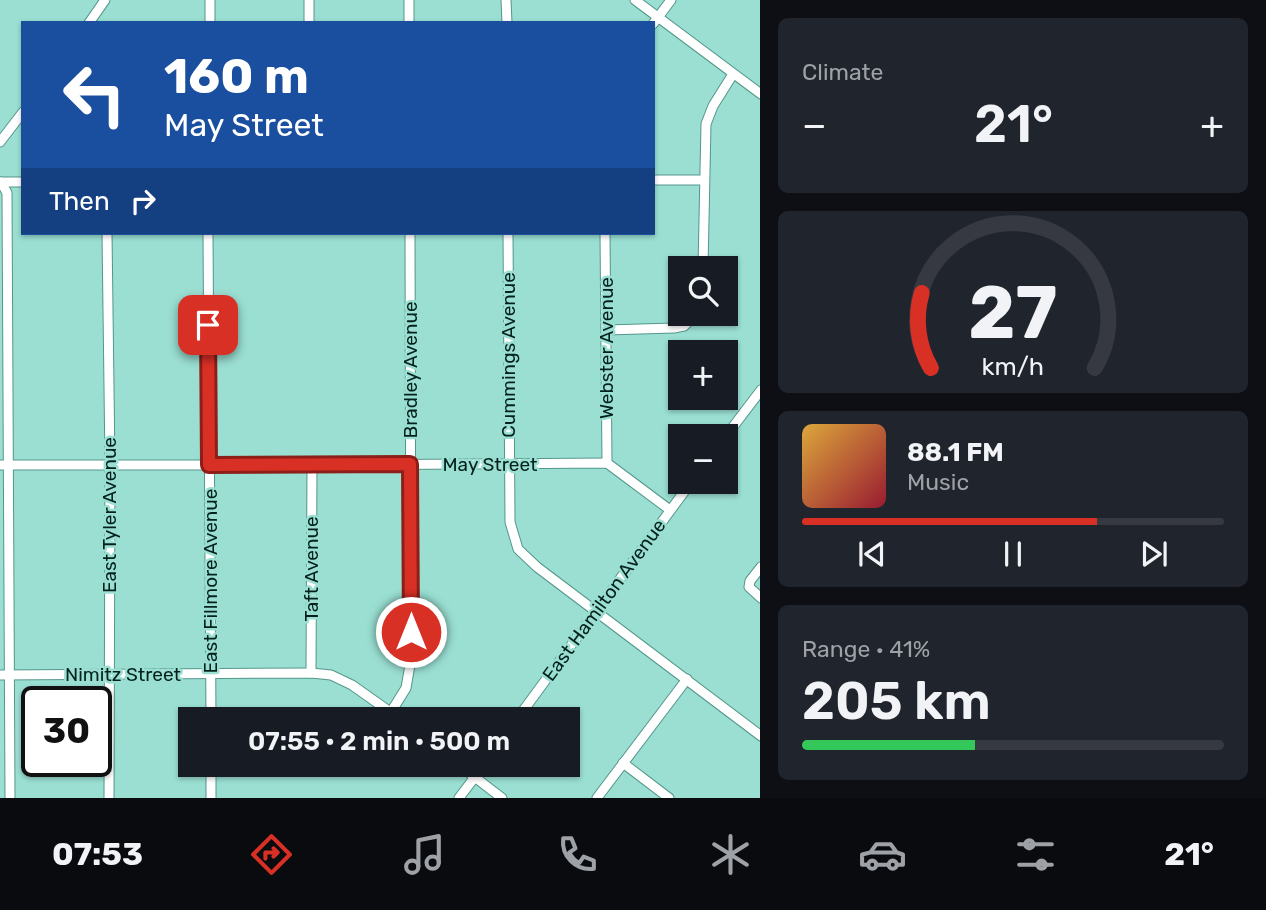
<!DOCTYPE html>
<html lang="en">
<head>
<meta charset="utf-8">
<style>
  :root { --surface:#171b24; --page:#20242c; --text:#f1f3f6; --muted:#9ea1a6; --line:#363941; --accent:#d93025 }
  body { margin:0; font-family:Rubik,sans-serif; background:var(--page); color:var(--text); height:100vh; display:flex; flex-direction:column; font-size:26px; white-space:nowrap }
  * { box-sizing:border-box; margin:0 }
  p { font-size:23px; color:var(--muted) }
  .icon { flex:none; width:38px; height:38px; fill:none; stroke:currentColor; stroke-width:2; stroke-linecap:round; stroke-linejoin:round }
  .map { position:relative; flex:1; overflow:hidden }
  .drawer { display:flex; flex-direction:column; gap:18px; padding:18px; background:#0d0f14; width:506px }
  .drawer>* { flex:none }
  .hud { position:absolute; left:21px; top:21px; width:634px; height:214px; border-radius:0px; box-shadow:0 2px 5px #0004; background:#1a4fa0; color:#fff; overflow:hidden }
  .fabs { position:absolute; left:668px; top:256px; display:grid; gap:14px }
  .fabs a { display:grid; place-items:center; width:70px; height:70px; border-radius:0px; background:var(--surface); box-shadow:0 2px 5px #0004; font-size:35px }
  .speed { position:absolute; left:21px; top:686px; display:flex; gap:14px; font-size:35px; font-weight:700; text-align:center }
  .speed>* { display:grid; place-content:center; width:91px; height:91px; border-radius:50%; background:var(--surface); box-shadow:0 2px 5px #0004; line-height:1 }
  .speed .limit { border:4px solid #111; border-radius:10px; background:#fff; color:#111 }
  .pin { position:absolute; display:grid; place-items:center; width:60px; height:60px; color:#fff; margin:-30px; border-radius:14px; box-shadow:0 4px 10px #0006 }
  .me { position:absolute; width:77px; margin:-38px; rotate:0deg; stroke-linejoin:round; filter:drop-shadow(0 0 5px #0008) }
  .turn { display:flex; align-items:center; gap:24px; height:147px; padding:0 28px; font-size:32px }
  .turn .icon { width:91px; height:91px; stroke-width:2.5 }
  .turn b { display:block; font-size:49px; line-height:60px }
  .then { display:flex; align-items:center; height:66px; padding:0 28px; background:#0003; gap:14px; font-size:26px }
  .big { font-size:52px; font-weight:600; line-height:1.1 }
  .drawer .tile { flex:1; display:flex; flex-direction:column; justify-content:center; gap:10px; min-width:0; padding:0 24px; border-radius:10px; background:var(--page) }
  .drawer .dial { align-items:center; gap:0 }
  .dial svg { height:182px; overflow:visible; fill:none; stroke:var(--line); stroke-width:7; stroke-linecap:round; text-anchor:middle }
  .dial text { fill:var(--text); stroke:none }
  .song { display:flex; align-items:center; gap:21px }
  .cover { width:84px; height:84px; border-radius:10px; background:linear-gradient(135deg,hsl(40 70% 55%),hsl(350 70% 35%)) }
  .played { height:7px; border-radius:4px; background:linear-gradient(90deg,var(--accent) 70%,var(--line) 70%) }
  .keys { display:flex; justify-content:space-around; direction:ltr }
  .heat { display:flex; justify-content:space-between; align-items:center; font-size:38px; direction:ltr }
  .charge { height:10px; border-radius:5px; background:linear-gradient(90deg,#34c759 41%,var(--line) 0) }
  .trip { position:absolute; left:178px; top:707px; width:402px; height:70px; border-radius:0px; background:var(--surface); box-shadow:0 2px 5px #0004; font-weight:600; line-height:70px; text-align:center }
  .tabs { display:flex; height:112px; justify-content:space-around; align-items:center; background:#090b0e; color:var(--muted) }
  .tabs .icon { width:49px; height:49px }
  .tabs .active { color:var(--accent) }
  .tabs b { font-size:32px; color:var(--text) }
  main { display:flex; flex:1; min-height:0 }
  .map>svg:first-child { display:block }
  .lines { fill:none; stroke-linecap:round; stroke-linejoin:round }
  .minor-casing { stroke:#54978b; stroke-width:11 }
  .minor { stroke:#fff; stroke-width:9 }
  .route-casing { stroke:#8d1f18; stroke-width:18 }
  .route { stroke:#d93025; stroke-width:12 }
  .labels { text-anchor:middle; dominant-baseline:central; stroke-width:5; stroke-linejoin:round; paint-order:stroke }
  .street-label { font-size:19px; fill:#04211d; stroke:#9adfd2 }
</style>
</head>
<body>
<main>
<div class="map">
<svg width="761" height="798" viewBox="0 0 761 798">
  <rect width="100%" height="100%" fill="#9adfd2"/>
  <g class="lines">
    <defs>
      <g id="minor">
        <path d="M 309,0 L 309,23"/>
        <path d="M 506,0 L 507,23"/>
        <path d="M 635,0 L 761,94"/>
        <path d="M 89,23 L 105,0"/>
        <path d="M 210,23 L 210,0"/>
        <path d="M 409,23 L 409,0"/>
        <path d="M 653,24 L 671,0"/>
        <path d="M 0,142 L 23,112"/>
        <path d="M 653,180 L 704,180"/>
        <path d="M 0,182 L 23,182"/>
        <path d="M 1,182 L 7,193 L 10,798"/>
        <path d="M 107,233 L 110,464 L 109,798"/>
        <path d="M 208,233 L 211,719"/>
        <path d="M 508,233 L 510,522 L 518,549 L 537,567 L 761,736"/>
        <path d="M 605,233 L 607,463"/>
        <path d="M 703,268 L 706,124 L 713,106 L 733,74"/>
        <path d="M 606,330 L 674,328 L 684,326 L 697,313"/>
        <path d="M 726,436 L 761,390"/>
        <path d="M 0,465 L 312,465 L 607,463 L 670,510"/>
        <path d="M 761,567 L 750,581 L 749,587 L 761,598"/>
        <path d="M 311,673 L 312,465"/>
        <path d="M 0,675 L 311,673 L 331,675 L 352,685 L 400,719"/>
        <path d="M 391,712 L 406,688 L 411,659 L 410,233"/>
        <path d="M 517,719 L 692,481"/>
        <path d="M 623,763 L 669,798"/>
        <path d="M 459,765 L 502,798"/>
        <path d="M 211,798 L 211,765"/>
        <path d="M 459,798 L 484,765"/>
        <path d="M 597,798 L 687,679"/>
      </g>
    </defs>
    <use href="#minor" class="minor-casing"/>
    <use href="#minor" class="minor"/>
  </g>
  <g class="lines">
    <defs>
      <path id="route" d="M 208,325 L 209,465 L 410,464 L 411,632"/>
    </defs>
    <use href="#route" class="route-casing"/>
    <use href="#route" class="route"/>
  </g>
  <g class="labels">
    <g class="street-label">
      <text transform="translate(606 348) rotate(-90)">Webster Avenue</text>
      <text transform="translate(508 355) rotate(-90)">Cummings Avenue</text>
      <text transform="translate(410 370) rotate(-90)">Bradley Avenue</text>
      <text x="490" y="464">May Street</text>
      <text transform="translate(109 515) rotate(-90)">East Tyler Avenue</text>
      <text transform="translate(311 569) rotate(-90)">Taft Avenue</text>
      <text transform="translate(210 581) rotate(-90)">East Fillmore Avenue</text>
      <text transform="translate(604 600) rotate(-54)">East Hamilton Avenue</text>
      <text x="123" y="674">Nimitz Street</text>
    </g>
  </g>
</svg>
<div class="fabs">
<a><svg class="icon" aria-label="search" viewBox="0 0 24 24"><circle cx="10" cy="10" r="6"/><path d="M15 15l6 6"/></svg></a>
<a>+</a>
<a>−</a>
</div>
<div class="speed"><div class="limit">30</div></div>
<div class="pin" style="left:208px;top:325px;background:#d93025"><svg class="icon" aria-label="arrive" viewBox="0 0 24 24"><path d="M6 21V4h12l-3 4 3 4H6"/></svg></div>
<svg class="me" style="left:411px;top:632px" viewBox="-20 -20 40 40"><circle r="17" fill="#d93025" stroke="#fff" stroke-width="3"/><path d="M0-11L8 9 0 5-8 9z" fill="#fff"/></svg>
<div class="trip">07:55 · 2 min · 500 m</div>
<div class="hud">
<div class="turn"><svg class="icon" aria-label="left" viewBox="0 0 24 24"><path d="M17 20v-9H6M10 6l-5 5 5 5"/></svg><div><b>160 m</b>May Street</div></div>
<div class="then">Then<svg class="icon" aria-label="right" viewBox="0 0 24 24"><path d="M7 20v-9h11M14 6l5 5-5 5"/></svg></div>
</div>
</div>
<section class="drawer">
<div class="tile"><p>Climate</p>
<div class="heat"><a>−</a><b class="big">21°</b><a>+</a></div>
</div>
<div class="tile dial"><svg viewBox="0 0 100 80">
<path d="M14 69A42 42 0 1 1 86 69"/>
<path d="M14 69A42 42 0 0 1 10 36" stroke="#d93025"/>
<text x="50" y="56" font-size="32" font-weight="700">27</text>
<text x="50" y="72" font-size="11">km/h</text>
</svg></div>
<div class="tile">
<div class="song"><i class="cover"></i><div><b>88.1 FM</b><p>Music</p></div></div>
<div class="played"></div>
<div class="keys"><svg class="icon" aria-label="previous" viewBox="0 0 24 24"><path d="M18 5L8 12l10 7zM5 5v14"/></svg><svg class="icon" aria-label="pause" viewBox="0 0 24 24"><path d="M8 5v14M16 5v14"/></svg><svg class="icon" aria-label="next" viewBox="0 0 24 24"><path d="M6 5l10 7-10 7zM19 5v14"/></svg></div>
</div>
<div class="tile"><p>Range · 41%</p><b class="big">205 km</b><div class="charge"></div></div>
</section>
</main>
<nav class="tabs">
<b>07:53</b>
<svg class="icon active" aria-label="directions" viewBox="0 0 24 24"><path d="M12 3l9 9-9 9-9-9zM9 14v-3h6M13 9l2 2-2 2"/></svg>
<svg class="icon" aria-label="music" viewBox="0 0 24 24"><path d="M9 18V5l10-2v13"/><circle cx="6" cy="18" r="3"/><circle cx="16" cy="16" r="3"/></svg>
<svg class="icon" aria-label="phone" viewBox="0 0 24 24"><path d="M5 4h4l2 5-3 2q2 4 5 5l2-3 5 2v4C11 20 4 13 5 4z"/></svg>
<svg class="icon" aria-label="climate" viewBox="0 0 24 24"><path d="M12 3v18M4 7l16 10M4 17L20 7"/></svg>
<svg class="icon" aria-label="car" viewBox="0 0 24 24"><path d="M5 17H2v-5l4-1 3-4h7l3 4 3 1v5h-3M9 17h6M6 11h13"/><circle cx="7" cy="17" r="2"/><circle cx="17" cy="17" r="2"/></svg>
<svg class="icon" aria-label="filters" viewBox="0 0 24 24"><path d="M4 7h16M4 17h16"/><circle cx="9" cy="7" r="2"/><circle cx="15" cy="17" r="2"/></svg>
<b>21°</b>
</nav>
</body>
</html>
